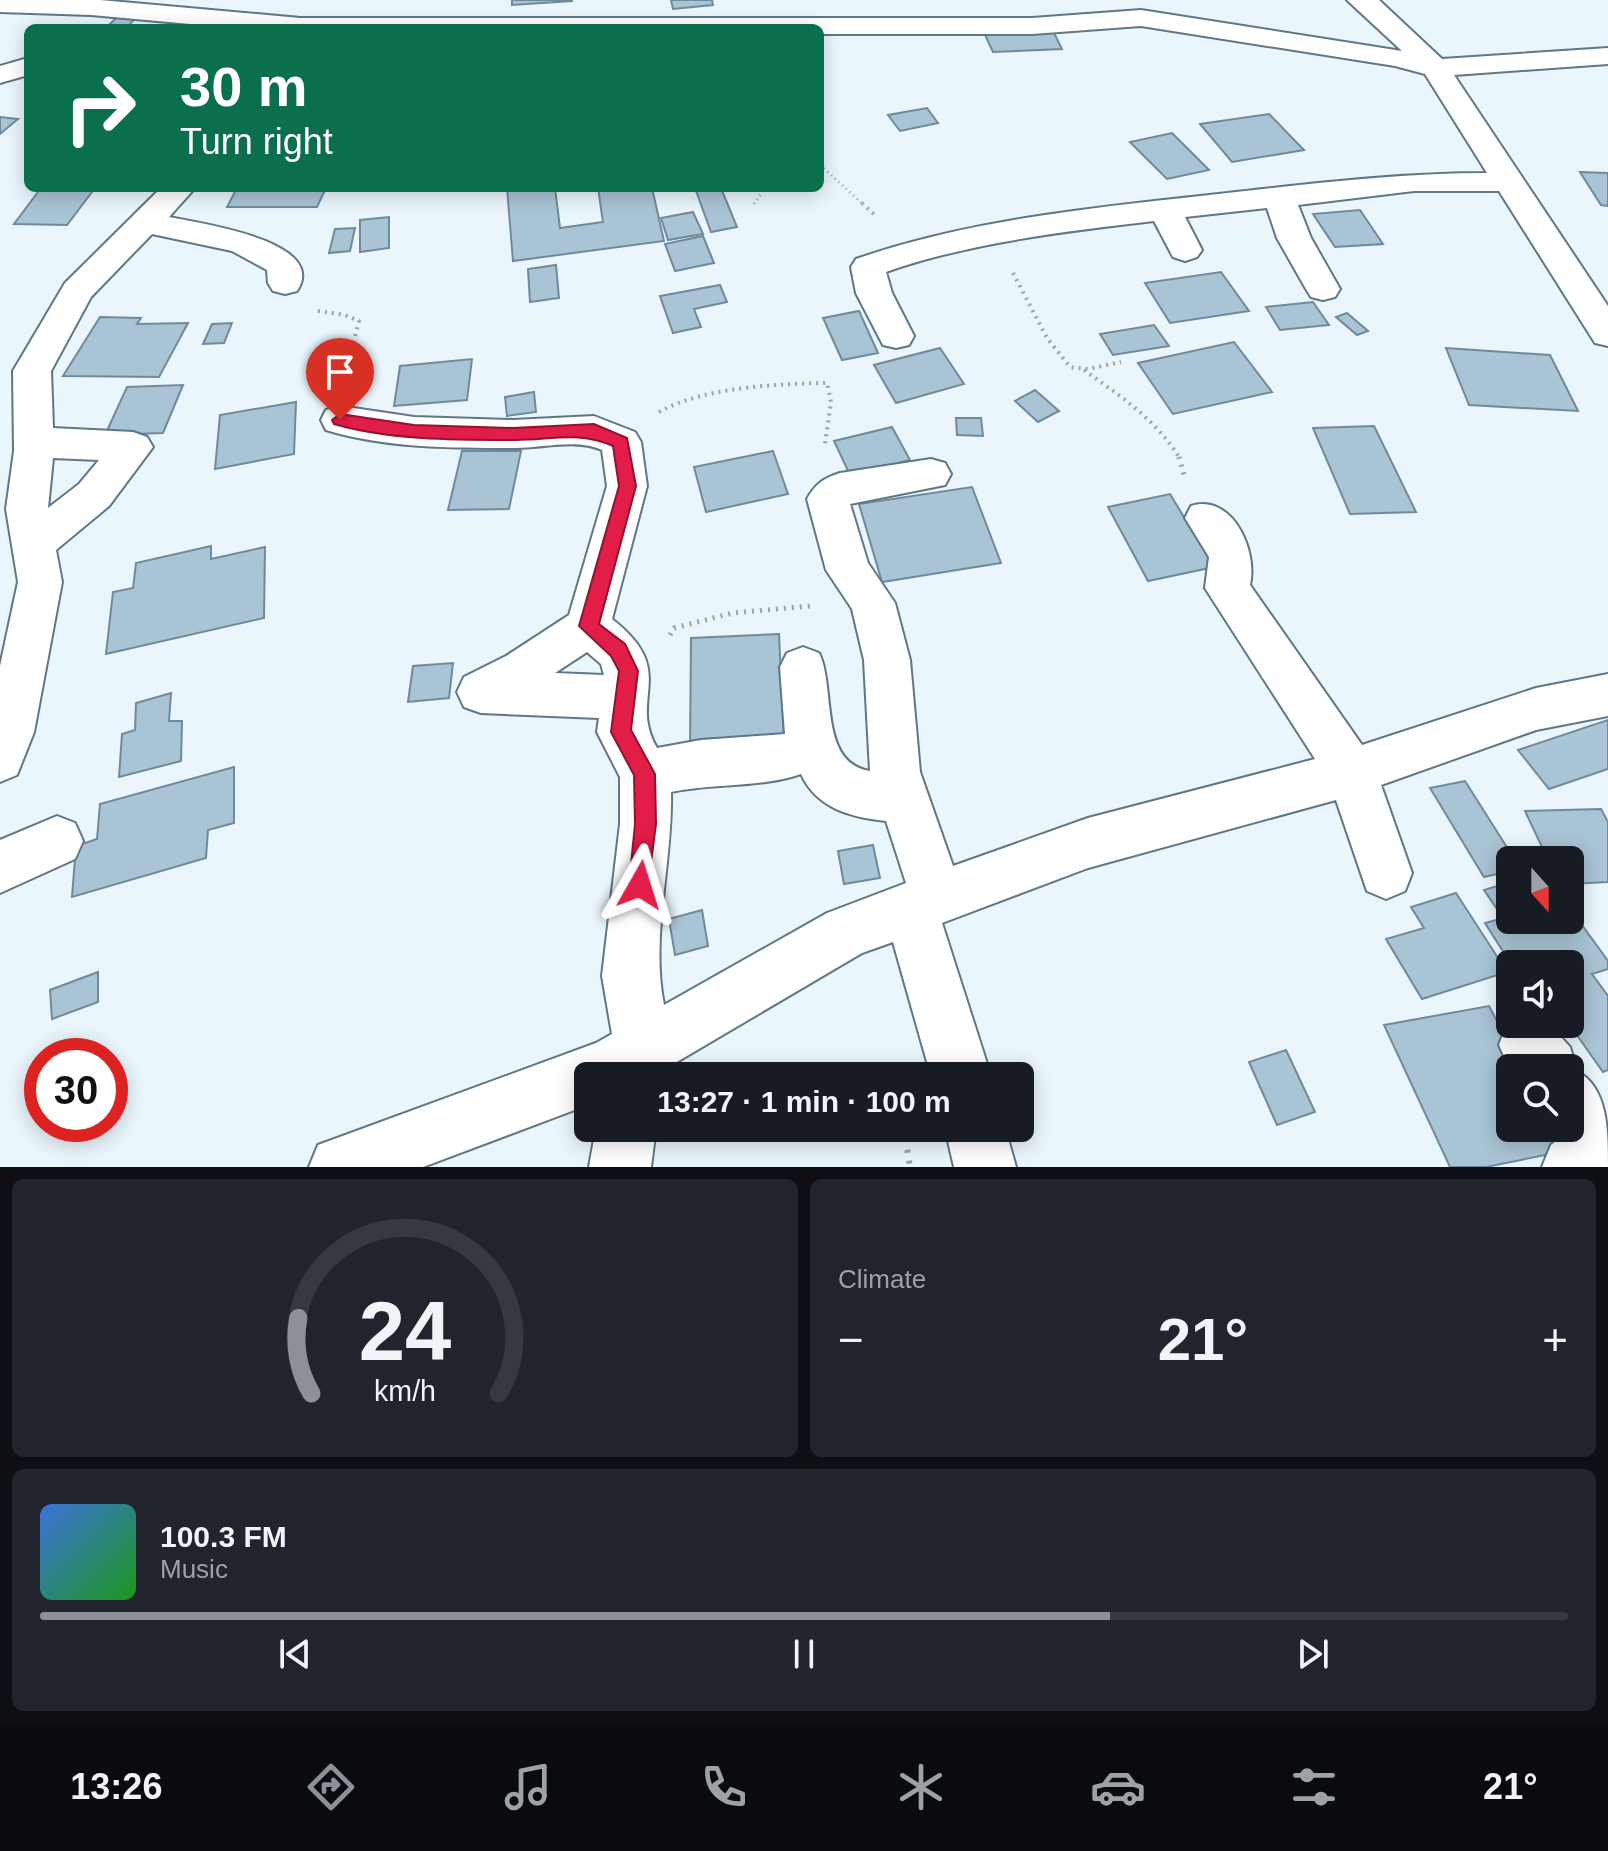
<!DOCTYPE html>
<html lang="en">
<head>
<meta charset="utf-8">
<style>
  :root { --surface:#171b24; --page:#20242c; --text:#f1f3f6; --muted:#9ea1a6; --line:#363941; --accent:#8c9099 }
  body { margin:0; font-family:Arial,sans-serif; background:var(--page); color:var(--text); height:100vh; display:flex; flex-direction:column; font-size:30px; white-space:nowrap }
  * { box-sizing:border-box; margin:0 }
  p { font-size:26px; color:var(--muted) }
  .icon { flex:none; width:44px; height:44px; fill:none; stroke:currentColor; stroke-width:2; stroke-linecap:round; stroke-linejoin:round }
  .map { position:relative; height:1167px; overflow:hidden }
  .sheet { display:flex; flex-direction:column; gap:12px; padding:12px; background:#0d0f14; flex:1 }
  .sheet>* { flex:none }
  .banner { position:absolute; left:24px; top:24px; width:800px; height:168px; border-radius:12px; box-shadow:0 4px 20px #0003; background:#0b6e4f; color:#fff; overflow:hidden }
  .needle { width:52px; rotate:159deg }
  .controls { position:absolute; left:1496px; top:846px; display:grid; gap:16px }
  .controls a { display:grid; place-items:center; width:88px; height:88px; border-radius:12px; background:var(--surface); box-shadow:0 4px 20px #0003; font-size:40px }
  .speed { position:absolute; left:24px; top:1038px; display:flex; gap:16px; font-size:40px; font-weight:700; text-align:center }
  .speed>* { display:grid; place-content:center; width:104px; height:104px; border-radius:50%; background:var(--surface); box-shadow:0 4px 20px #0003; line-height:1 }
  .speed .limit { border:12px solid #d22; background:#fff; color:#111 }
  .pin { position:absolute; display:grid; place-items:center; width:68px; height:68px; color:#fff; margin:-82px -34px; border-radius:50% 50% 50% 0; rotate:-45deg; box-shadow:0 0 8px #0007 }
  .pin .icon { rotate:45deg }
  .me { position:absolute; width:88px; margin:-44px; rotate:6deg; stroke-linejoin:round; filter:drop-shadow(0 0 6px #0008) }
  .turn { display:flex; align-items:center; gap:28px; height:168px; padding:0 24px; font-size:36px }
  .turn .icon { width:104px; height:104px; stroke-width:2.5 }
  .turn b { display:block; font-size:56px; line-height:68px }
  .big { font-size:60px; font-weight:700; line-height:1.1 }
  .sheet .widget { flex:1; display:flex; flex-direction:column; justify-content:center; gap:12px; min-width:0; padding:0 28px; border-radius:12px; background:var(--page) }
  .sheet .dial { align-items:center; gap:0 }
  .dial svg { height:208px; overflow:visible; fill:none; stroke:var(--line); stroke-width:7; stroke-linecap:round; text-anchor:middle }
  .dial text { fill:var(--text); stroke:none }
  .song { display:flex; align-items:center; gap:24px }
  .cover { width:96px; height:96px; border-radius:12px; background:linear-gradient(135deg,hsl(220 70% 55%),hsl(120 70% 35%)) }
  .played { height:8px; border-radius:4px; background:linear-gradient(90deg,var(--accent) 70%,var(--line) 70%) }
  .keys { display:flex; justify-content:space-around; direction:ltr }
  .heat { display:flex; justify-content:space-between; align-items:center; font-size:44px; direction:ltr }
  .sheet .tiles { flex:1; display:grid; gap:12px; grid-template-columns:1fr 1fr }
  .widget:last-child { grid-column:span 2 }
  .trip { position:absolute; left:574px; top:1062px; width:460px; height:80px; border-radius:12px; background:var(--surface); box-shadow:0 4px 20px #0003; font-weight:700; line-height:80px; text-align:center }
  .tab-bar { display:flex; height:128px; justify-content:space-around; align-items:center; background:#090b0e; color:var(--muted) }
  .tab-bar .icon { width:56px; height:56px }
  .tab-bar .active { color:var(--accent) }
  .tab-bar b { font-size:36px; color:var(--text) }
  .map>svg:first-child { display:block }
  .building { fill:#a9c4d5; stroke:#718a9b; stroke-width:2 }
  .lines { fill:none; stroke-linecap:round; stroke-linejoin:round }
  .street-casing { stroke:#5f7787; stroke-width:4 }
  .path-far3 { stroke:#99a3aa; stroke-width:3; stroke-dasharray:1 4; stroke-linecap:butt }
  .path-far2 { stroke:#99a3aa; stroke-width:4; stroke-dasharray:2 5; stroke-linecap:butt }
  .path-far1 { stroke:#99a3aa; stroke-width:5; stroke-dasharray:2 6; stroke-linecap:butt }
  .path { stroke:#99a3aa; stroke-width:6; stroke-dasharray:3 8; stroke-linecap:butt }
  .street { fill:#fff; fill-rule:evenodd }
  .route { fill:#e11d48; stroke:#92132f; stroke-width:2 }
</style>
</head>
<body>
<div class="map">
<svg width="1608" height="1167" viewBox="0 0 1608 1167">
  <rect width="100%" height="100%" fill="#eaf5fc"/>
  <g class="building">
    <path d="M 512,0 L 572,0 L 572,1 L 512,5 Z"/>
    <path d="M 671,0 L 712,0 L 713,5 L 673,9 Z"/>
    <path d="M 117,17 L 136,18 L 126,28 L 106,28 Z"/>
    <path d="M 1053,31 L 1062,49 L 993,52 L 985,35 Z"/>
    <path d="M 927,108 L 938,123 L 900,131 L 888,115 Z"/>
    <path d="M 1269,114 L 1304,150 L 1232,162 L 1200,124 Z"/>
    <path d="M 0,117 L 18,119 L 0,134 Z"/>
    <path d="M 1172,133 L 1209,170 L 1167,179 L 1130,142 Z"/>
    <path d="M 1580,172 L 1608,173 L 1608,206 L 1601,205 Z"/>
    <path d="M 41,188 L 95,188 L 67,225 L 14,224 Z"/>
    <path d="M 237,188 L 326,188 L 317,207 L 227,207 Z"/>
    <path d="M 507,188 L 555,188 L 560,228 L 603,222 L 598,188 L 652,188 L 664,241 L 513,261 Z"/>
    <path d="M 695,188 L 721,188 L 737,227 L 711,232 Z"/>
    <path d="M 1360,210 L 1383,244 L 1335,247 L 1313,214 Z"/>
    <path d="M 693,212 L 703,234 L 668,240 L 661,218 Z"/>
    <path d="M 389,217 L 389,248 L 360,252 L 360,220 Z"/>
    <path d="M 355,228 L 350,251 L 329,253 L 335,229 Z"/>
    <path d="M 703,236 L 714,263 L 675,271 L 665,244 Z"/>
    <path d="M 556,265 L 559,298 L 530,302 L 528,269 Z"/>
    <path d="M 1221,272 L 1249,311 L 1170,323 L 1145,283 Z"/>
    <path d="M 720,285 L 727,302 L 694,309 L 701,327 L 673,333 L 660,296 Z"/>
    <path d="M 1313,302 L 1329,325 L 1280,330 L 1266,307 Z"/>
    <path d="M 859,311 L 878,353 L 842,360 L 823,318 Z"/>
    <path d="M 1347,313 L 1368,331 L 1357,335 L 1336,317 Z"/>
    <path d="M 100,317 L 141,318 L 137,324 L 188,323 L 159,377 L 63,376 Z"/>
    <path d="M 232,323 L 224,343 L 203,344 L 212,324 Z"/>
    <path d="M 1154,325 L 1169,346 L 1113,355 L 1100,334 Z"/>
    <path d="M 1234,342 L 1272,392 L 1173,414 L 1138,363 Z"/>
    <path d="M 940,348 L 964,384 L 896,403 L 874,365 Z"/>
    <path d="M 1446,348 L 1550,355 L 1578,411 L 1469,405 Z"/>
    <path d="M 472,359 L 467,400 L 394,406 L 400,366 Z"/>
    <path d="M 183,385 L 163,433 L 105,435 L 127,387 Z"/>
    <path d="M 1035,390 L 1059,411 L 1038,422 L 1015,401 Z"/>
    <path d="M 534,392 L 536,412 L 507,416 L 505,397 Z"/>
    <path d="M 296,402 L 294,454 L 215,469 L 220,415 Z"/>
    <path d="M 956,418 L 981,418 L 983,436 L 957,435 Z"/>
    <path d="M 1374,426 L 1416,512 L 1350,514 L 1313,428 Z"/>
    <path d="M 892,427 L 910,460 L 850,475 L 834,441 Z"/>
    <path d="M 462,451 L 521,451 L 509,509 L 448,510 Z"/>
    <path d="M 773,451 L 788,494 L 706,512 L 694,467 Z"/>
    <path d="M 972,487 L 1001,563 L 882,582 L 859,504 Z"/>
    <path d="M 1170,494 L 1214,567 L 1148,581 L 1108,507 Z"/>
    <path d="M 211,546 L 211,559 L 265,547 L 264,618 L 106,654 L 113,592 L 133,588 L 136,563 Z"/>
    <path d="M 779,634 L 784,741 L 690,747 L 691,638 Z"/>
    <path d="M 453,663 L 449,698 L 408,702 L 413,666 Z"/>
    <path d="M 171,693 L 169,721 L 182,721 L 181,761 L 119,777 L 122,734 L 135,730 L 136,703 Z"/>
    <path d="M 1608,720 L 1608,769 L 1549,789 L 1518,750 Z"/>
    <path d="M 234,767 L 234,823 L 208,830 L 206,858 L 72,897 L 76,846 L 97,839 L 100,804 Z"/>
    <path d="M 1465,781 L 1515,860 L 1510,860 L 1510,871 L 1484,877 L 1430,788 Z"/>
    <path d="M 1601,809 L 1608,822 L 1608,882 L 1570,884 L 1570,860 L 1548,860 L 1525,811 Z"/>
    <path d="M 873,845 L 880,878 L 844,884 L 838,851 Z"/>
    <path d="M 1510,882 L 1510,920 L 1562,920 L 1566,925 L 1579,921 L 1608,961 L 1608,969 L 1592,974 L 1608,996 L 1608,1070 L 1603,1072 L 1569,1024 L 1570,964 L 1511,964 L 1485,923 L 1503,918 L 1484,890 Z"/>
    <path d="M 1456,893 L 1507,972 L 1422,999 L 1386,939 L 1424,928 L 1411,907 Z"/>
    <path d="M 702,910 L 708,946 L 675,955 L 669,919 Z"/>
    <path d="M 98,972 L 98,1002 L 52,1019 L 50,990 Z"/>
    <path d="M 1489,1006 L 1522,1068 L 1510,1068 L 1510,1128 L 1553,1128 L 1565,1151 L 1486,1167 L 1450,1167 L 1384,1025 Z"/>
    <path d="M 1286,1050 L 1315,1112 L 1277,1125 L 1249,1062 Z"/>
  </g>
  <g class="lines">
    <defs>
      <g id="street">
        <path d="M 0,0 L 100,0 L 300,18 L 1032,18 L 1141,10 L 1402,51 L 1347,0 L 1379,0 L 1442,59 L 1608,48 L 1608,64 L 1454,75 L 1608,306 L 1608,346 L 1595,343 L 1499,191 L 1414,191 L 1298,205 L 1311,238 L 1340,289 L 1335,297 L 1323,300 L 1311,297 L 1306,289 L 1277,238 L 1267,208 L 1185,217 L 1202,250 L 1197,257 L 1185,261 L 1173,257 L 1154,221 C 1068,231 967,243 886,272 L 892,293 L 914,336 L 909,345 L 896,348 L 883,345 L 856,293 L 851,267 L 856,259 C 968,220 1091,208 1209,195 C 1301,185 1393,173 1487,173 L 1425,74 L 1395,66 L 1141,26 L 1032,34 L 820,34 L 820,28 L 234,28 L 91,15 L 0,12 Z"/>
        <path d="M 28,58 L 28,75 L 0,83 L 0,66 Z"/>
        <path d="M 161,188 L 195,188 L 169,217 C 198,223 330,241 297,291 L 285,294 L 273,291 L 268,283 L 267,270 L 232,251 L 152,234 L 91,297 L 51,371 L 53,428 L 133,432 L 147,437 L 153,447 L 109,506 L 56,550 L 62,582 L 34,732 L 17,775 L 0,782 L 0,666 L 18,582 L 6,509 L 14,451 L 13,371 L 65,283 ZM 53,458 L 99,460 L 79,484 L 48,508 Z"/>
        <path d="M 340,406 L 414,417 L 513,420 L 594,416 L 635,432 L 641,442 L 647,486 L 612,619 C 680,672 627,697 657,748 L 701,740 L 785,734 L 780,667 L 787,653 L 803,647 L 819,653 C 836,687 818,763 870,771 L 864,660 L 852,609 L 826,570 L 807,499 C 815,484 824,478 840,473 L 931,459 L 945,463 L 951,474 L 945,485 L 850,504 L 868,563 L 895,603 L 910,660 L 920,772 L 953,866 L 1088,818 L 1315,759 L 1205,588 L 1209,557 L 1185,518 L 1191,506 C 1232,493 1258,550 1250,585 L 1362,745 L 1536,688 L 1608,674 L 1608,716 L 1536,730 L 1381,785 L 1412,873 L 1405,891 L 1386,899 L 1367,891 L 1336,800 L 1088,868 L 942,923 L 991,1076 L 931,1076 L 893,942 L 862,953 L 653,1076 L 588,1076 L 588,1105 L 423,1167 L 309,1167 L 318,1145 L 596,1043 L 612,1034 L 602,976 L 620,824 L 620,777 L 597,732 L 599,718 L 481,713 L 464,707 L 457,692 L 464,677 L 506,656 L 569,615 L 607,486 L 602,450 C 576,438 540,449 511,448 C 450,448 385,448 326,430 L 321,420 L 326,410 ZM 587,652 L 601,664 L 604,675 L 555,673 ZM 801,774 C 817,809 851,817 886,821 L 906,883 L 827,913 L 664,1005 C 650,936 673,862 671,792 C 713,783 760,788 801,774 Z"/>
        <path d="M 57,816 L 75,823 L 83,841 L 75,859 L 0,893 L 0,840 Z"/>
        <path d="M 1507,1024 L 1549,1024 L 1570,1047 L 1577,1071 C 1608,1088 1608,1130 1608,1167 L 1542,1167 L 1551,1145 L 1561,1137 L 1555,1128 L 1570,1128 L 1570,1068 L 1510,1069 L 1499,1045 Z"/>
        <path d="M 596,1128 L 656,1128 L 651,1167 L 589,1167 Z"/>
        <path d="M 945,1128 L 1005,1128 L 1016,1167 L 954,1167 Z"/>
      </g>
    </defs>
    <use href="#street" class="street-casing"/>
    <g class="path-far3">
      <path d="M 820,165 L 864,205"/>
      <path d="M 754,204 L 765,188"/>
    </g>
    <g class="path-far2">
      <path d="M 862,203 L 877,217"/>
      <path d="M 1013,273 L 1047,338 L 1070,367 L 1088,369 L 1121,362"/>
      <path d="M 318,311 L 345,315 L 359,321 L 345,375"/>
      <path d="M 1084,370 C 1120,396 1157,420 1180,459"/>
      <path d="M 659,412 C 704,387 775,384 827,383 L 831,402 L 825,444"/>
    </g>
    <g class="path-far1">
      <path d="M 1179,457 L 1184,475"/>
      <path d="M 670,635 L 674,628 L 733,613 L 810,606"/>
    </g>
    <path class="path" d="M 904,1128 L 910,1167"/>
    <use href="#street" class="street"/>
  </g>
  <path class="route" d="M 340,414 L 414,425 L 513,428 L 594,424 L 627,438 L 636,486 L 599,624 L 625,644 L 638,671 L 631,730 L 655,774 L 656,824 L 647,893 L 640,896 L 632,893 L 629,885 L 635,824 L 634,775 L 611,732 L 619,671 L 611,656 L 579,626 L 619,486 L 613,446 C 578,430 548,441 511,440 C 454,440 389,440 334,424 L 332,420 Z"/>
</svg>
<div class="controls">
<a><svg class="needle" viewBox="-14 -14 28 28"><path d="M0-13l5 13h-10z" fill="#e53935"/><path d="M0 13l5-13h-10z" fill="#9ea1a6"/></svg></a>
<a><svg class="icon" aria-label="sound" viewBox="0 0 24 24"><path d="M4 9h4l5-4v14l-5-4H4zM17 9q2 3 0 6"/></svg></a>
<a><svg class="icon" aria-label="search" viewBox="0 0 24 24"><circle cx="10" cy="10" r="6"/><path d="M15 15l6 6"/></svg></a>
</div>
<div class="speed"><div class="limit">30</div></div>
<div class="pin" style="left:340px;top:420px;background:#d93025"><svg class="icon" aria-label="arrive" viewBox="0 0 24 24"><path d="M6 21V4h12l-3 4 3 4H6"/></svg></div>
<svg class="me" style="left:640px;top:885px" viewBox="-20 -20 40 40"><path d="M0-17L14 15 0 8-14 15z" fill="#e11d48" stroke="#fff" stroke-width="4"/></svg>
<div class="trip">13:27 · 1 min · 100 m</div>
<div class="banner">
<div class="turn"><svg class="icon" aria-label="right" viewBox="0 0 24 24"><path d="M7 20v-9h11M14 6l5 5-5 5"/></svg><div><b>30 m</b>Turn right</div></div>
</div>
</div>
<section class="sheet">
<div class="tiles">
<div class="widget dial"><svg viewBox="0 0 100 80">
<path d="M14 69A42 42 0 1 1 86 69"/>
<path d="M14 69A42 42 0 0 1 9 40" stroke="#8c9099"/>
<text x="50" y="56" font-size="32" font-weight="700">24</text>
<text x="50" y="72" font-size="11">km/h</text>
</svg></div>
<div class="widget"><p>Climate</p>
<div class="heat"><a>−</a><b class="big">21°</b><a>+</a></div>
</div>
<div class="widget">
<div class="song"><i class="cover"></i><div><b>100.3 FM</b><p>Music</p></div></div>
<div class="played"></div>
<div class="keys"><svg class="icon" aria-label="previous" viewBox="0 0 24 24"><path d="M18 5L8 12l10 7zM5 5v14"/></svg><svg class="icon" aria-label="pause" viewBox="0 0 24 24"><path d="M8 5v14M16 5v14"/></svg><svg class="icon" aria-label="next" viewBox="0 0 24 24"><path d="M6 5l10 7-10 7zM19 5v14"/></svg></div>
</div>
</div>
</section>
<nav class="tab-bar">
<b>13:26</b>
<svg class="icon active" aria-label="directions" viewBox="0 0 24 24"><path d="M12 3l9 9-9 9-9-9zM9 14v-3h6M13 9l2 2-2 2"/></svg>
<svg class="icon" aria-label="music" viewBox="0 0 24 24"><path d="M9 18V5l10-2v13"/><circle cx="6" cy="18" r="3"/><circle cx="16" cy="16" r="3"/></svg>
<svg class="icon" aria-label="phone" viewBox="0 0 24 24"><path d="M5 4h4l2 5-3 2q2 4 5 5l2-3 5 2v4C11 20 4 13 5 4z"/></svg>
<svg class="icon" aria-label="climate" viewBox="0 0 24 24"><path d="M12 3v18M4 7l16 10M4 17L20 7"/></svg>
<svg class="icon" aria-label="car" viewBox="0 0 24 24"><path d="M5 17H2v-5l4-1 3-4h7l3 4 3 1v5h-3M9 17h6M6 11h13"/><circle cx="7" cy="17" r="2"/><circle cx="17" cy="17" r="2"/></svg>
<svg class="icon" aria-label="filters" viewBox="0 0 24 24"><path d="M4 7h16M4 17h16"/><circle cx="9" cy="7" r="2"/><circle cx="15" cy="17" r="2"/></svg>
<b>21°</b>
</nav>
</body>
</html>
